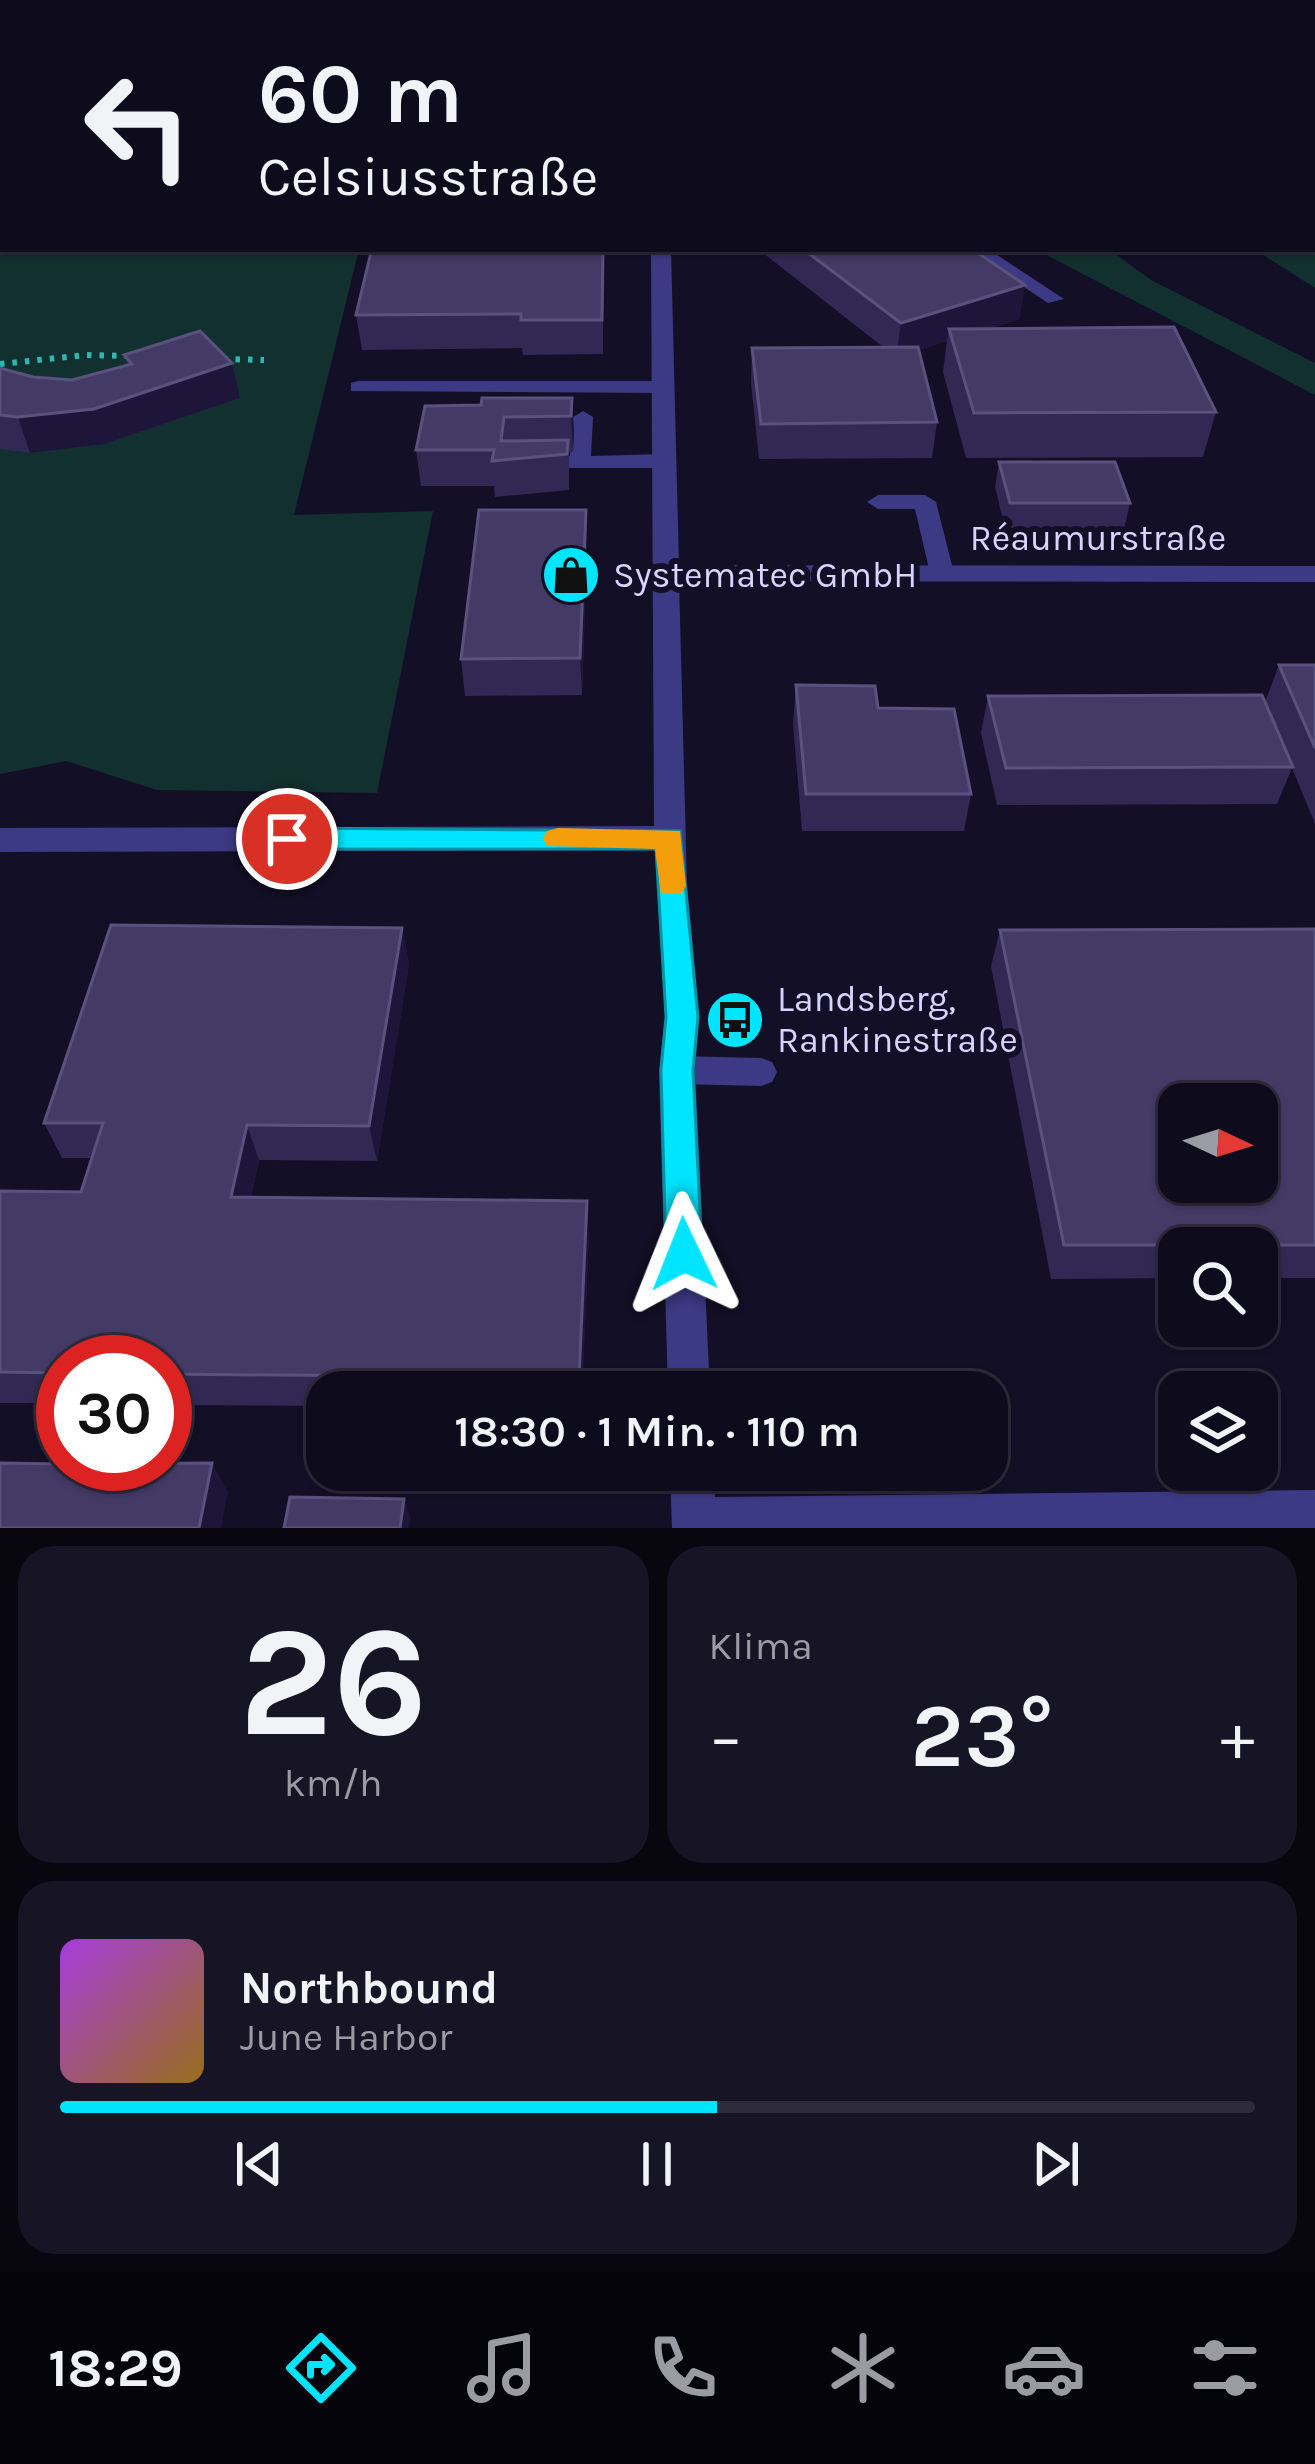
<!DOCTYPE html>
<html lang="de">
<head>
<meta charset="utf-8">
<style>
  :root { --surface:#0e0b1c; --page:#171425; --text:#f1f3f6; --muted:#9b9ba3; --line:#2e2b3b; --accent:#00e5ff }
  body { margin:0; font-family:Karla,sans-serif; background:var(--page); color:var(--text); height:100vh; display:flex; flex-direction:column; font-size:45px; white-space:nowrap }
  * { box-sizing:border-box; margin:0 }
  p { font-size:39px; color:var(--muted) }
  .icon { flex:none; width:66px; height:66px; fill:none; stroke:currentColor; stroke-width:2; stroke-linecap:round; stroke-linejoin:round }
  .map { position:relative; height:1528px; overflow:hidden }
  .details { display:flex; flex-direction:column; gap:18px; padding:18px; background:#08060f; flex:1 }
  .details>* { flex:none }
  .hud { position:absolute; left:0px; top:0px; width:1317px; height:252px; box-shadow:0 3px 9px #0004,0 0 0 3px var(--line); background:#0e0b1c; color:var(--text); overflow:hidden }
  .needle { width:78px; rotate:94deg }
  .fabs { position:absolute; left:1158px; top:1083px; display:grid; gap:24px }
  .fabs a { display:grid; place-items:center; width:120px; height:120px; border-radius:24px; background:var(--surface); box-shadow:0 3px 9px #0004,0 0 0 3px var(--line); font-size:60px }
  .speed { position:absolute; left:36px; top:1335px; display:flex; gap:24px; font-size:60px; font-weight:700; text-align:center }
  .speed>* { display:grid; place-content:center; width:156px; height:156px; border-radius:50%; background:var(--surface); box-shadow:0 3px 9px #0004,0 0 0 3px var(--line); line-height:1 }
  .speed .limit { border:18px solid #d22; background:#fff; color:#111 }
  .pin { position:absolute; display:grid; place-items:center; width:102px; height:102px; color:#fff; margin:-51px; border:6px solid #fff; border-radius:50%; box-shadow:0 3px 12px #0007 }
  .me { position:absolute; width:132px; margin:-66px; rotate:358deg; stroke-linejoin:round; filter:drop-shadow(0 0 9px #0008) }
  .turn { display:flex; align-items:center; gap:42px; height:252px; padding:0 60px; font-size:54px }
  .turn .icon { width:156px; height:156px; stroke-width:2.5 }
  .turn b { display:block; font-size:84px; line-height:102px }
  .big { font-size:90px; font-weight:600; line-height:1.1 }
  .details .widget { flex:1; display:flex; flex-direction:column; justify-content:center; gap:18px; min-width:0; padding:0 42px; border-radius:36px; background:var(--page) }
  .details .dial { align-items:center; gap:0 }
  .dial b { font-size:156px; line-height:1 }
  .song { display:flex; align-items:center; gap:36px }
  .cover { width:144px; height:144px; border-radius:18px; background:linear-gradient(135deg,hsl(280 70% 55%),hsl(40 70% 35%)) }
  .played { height:12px; border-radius:6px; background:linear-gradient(90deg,var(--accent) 55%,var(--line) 55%) }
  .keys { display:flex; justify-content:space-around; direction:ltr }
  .heat { display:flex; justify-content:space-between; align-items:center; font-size:66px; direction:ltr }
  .details .tiles { flex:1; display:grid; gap:18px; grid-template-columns:1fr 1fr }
  .widget:last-child { grid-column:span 2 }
  .trip { position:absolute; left:306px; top:1371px; width:702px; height:120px; border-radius:36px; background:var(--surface); box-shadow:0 3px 9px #0004,0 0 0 3px var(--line); font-weight:600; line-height:120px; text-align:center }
  .tab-bar { display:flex; height:192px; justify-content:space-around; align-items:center; background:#06040b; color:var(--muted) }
  .tab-bar .icon { width:84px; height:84px }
  .tab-bar .selected { color:var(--accent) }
  .tab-bar b { font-size:54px; color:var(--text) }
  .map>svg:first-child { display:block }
  .green { fill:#12302f }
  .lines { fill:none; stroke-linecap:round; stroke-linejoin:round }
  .path { stroke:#2fb8b0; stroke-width:6; stroke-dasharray:4.5 8; stroke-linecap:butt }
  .service { fill:#3d3a85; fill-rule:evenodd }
  .minor { fill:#3d3a85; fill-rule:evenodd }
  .wall { fill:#312854 }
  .shaded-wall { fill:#1d163a }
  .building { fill:#433a66; stroke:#5a527e; stroke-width:3; fill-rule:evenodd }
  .route { fill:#00e5ff; stroke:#0095a6; stroke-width:3 }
  .slow { fill:#f59e0b }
  .labels { text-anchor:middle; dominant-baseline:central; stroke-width:12; stroke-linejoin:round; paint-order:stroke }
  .street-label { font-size:36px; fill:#d9d4ff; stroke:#130f26 }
  .poi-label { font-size:36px; fill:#d9d4ff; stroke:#130f26; text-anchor:start }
</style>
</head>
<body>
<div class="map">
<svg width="1315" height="1528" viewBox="0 0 1315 1528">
  <rect width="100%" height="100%" fill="#130f26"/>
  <g class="green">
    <path d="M 0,137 L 3,249 L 359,249 L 294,515 L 433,511 L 377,793 L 157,790 L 66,761 L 0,774 Z"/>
    <path d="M 1315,164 L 1315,288 L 1254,249 L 1314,249 Z"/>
    <path d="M 1035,249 L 1109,249 L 1151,280 L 1315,363 L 1315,395 Z"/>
  </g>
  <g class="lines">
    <g class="path">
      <path d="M 223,359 L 264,360"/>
      <path d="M 0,364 L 86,355 L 130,356"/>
    </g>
    <g class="service">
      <path d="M 901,0 L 916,0 L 899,3 Z"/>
      <path d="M 1182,0 L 1196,0 L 1180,3 Z"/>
      <rect x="1314" y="34" width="1" height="8"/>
      <rect x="1314" y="79" width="1" height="10"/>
      <path d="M 967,249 L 988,249 L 1064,299 L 1048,303 Z"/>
      <path d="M 358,381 L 662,381 L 672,387 L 662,393 L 351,391 L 351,383 Z"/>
      <path d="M 583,411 L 593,417 L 591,456 L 664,454 L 675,461 L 664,468 L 528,468 L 528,458 L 570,456 L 573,417 Z"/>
      <path d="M 925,495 L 936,502 L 954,573 L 942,580 L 930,573 L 915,509 L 878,509 L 867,502 L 878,495 Z"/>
      <path d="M 677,1056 L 761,1058 L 772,1062 L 777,1072 L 772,1082 L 761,1086 L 677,1084 L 666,1080 L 661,1070 L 666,1060 Z"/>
    </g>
    <g class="minor">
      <rect x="727" y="0" width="16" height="3"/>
      <path d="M 651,249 L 671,249 L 679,565 L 1315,566 L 1315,582 L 679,581 L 687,884 L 699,1017 L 695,1070 L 710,1392 L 668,1392 L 659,1070 L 665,1017 L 655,850 L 0,852 L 0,828 L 654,826 Z"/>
      <path d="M 670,1470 L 714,1470 L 715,1497 L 1315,1490 L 1315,1528 L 672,1528 Z"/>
    </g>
  </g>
  <g class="wall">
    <path d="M 0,0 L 570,0 L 570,3 L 3,3 L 3,111 L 0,111 Z"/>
    <path d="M 1004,0 L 1094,0 L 1097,3 L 1006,3 Z"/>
    <path d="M 1096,0 L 1156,0 L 1154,3 L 1118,3 Z"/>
    <path d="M 1231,0 L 1315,0 L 1315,30 L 1314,3 L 1230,3 Z"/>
    <path d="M 383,249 L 603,250 L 603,354 L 523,355 L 522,348 L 362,350 L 356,315 Z"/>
    <path d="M 758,249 L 972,249 L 1025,285 L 1019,319 L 988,329 L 1216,412 L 1203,457 L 966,458 L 943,372 L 947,341 L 919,350 L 937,422 L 932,458 L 759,459 L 751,383 L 752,348 L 883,347 Z"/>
    <path d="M 124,355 L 240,398 L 104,444 L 30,453 L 0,449 L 0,368 L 33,377 L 72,380 L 127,365 Z"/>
    <path d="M 572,398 L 574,433 L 573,452 L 569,452 L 569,490 L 495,497 L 494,486 L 421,486 L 416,450 L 481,405 Z"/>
    <path d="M 999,462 L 1130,503 L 1124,529 L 1005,528 L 995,487 Z"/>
    <path d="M 586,510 L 587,546 L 582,695 L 465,696 L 461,659 Z"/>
    <path d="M 1279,665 L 1315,665 L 1315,824 L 1292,768 L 1277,804 L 997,805 L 981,733 L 988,696 L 1265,702 Z"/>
    <path d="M 796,685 L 971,794 L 964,831 L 802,831 L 793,723 Z"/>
    <path d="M 402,928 L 409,964 L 377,1161 L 259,1160 L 251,1197 L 589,1235 L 582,1392 L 327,1392 L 327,1406 L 165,1405 L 165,1362 L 63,1362 L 63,1403 L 0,1403 L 0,1191 L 81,1192 L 92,1158 L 62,1158 L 44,1123 Z"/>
    <path d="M 1315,929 L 1315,1278 L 1257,1278 L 1257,1248 L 1179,1248 L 1179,1278 L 1051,1279 L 991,966 L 1000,930 Z"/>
  </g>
  <g class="shaded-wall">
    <path d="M 1025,285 L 1019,319 L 952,340 L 949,329 L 947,341 L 896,357 L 901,323 Z"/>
    <path d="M 232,363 L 240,398 L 104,444 L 30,453 L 18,417 Z"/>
    <path d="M 572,398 L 574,433 L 573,452 L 571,416 Z"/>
    <path d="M 586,510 L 587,546 L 582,695 L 580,658 Z"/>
    <path d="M 402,928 L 409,964 L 377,1161 L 369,1126 Z"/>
    <path d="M 247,1125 L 259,1160 L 244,1231 L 231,1197 Z"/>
    <path d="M 587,1201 L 589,1235 L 582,1392 L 580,1392 L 579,1378 Z"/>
    <path d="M 212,1463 L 228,1492 L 221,1528 L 199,1528 Z"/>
    <path d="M 404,1499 L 411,1519 L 409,1528 L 400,1528 Z"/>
  </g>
  <g class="building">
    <path d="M 0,0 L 566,0 L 566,3 L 3,3 L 3,73 L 0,73 Z"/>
    <path d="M 1023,0 L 1094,0 L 1097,3 L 1026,3 Z"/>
    <path d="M 803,249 L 972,249 L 1025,285 L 901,323 Z"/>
    <path d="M 603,250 L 602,320 L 521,320 L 521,314 L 356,315 L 371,252 Z"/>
    <path d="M 1174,327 L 1216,412 L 974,413 L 949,329 Z"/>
    <path d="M 200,331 L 232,363 L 94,409 L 18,417 L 0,415 L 0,368 L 33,377 L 72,380 L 132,364 L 124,355 Z"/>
    <path d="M 918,347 L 937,422 L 761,424 L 752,348 Z"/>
    <path d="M 482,398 L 572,398 L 571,416 L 504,417 L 501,441 L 568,440 L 567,454 L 492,461 L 494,450 L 416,450 L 425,406 L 481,405 Z"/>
    <path d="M 999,462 L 1115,462 L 1130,503 L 1010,503 Z"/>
    <path d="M 479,510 L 586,510 L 580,658 L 461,659 Z"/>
    <path d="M 1279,665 L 1315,665 L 1315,748 Z"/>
    <path d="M 796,685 L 875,686 L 878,708 L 954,709 L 971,794 L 806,794 Z"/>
    <path d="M 1262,695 L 1293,767 L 1006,768 L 988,696 Z"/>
    <path d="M 111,925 L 402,928 L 369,1126 L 247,1125 L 231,1197 L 587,1201 L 579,1378 L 165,1374 L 165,1362 L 63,1362 L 63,1373 L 0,1372 L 0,1191 L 81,1192 L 103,1123 L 44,1123 Z"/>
    <path d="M 1315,929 L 1315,1245 L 1064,1245 L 1000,930 ZM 1179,1104 L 1257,1104 L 1257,1182 L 1179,1182 Z"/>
    <path d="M 0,1463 L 63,1464 L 212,1463 L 199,1528 L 0,1528 Z"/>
    <path d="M 290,1497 L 404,1499 L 400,1528 L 284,1528 Z"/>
  </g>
  <path class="route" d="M 287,828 L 680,831 L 698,1017 L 693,1070 L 702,1254 L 697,1266 L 684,1271 L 671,1266 L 666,1254 L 661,1070 L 666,1017 L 656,849 L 287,849 L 273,839 Z"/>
  <path class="slow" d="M 558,828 L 680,831 L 686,886 L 681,894 L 661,894 L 655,849 L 547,846 L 543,838 L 547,831 Z"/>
  <defs>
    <symbol id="shop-disc" viewBox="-11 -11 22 22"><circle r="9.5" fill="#00e5ff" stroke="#130f26"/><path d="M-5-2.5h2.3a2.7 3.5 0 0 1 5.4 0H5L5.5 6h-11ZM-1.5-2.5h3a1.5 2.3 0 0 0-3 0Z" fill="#111"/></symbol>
    <symbol id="bus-disc" viewBox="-11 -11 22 22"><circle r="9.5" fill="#00e5ff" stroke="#130f26"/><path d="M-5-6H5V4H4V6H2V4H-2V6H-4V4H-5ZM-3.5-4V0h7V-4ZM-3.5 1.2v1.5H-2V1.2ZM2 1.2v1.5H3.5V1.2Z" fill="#111"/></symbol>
  </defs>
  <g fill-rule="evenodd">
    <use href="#shop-disc" x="538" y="542" width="66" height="66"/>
    <use href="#bus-disc" x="702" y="987" width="66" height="66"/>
  </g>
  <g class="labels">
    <g class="street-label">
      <text x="1098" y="538">Réaumurstraße</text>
    </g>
    <g class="poi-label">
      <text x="613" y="575">Systematec GmbH</text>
      <text x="777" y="999">Landsberg,<tspan x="777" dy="41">Rankinestraße</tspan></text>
    </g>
  </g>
</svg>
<div class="fabs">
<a><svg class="needle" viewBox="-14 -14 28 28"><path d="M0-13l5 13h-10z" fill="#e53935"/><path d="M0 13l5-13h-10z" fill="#9b9ba3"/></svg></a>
<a><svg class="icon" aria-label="search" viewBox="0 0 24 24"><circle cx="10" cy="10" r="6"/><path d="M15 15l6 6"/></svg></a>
<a><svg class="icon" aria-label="layers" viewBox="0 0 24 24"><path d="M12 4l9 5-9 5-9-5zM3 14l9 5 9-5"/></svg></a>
</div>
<div class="speed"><div class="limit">30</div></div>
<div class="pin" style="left:287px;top:839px;background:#d93025"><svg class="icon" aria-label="arrive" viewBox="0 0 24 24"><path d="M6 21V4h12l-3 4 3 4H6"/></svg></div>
<svg class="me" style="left:684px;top:1254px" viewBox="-20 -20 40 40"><path d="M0-17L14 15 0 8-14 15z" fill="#00e5ff" stroke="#fff" stroke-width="4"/></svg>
<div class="trip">18:30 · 1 Min. · 110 m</div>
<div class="hud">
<div class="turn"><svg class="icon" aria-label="left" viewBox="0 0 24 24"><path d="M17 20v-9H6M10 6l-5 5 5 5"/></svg><div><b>60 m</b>Celsiusstraße</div></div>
</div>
</div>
<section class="details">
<div class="tiles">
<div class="widget dial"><b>26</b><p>km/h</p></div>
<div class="widget"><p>Klima</p>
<div class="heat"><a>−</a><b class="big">23°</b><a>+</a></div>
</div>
<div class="widget">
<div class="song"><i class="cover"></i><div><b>Northbound</b><p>June Harbor</p></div></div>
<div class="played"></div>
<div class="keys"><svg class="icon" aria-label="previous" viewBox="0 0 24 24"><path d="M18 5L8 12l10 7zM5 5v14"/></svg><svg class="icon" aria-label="pause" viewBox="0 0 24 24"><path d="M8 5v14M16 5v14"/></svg><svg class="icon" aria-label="next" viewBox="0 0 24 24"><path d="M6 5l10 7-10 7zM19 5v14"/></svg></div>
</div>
</div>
</section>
<nav class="tab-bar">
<b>18:29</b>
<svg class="icon selected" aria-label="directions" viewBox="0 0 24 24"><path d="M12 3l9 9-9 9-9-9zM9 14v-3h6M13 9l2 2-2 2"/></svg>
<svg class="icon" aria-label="music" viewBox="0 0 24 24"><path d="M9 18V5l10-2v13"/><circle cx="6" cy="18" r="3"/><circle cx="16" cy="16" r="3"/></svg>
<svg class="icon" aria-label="phone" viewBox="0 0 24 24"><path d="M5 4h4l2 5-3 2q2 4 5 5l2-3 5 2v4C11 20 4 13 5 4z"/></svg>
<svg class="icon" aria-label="climate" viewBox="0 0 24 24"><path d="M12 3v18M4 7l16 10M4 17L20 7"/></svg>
<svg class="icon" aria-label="car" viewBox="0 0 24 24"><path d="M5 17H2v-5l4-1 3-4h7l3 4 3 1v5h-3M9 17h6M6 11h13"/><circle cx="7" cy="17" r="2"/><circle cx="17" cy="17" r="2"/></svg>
<svg class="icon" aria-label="filters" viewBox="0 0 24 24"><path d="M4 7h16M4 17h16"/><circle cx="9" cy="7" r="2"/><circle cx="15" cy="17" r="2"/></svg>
</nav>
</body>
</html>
